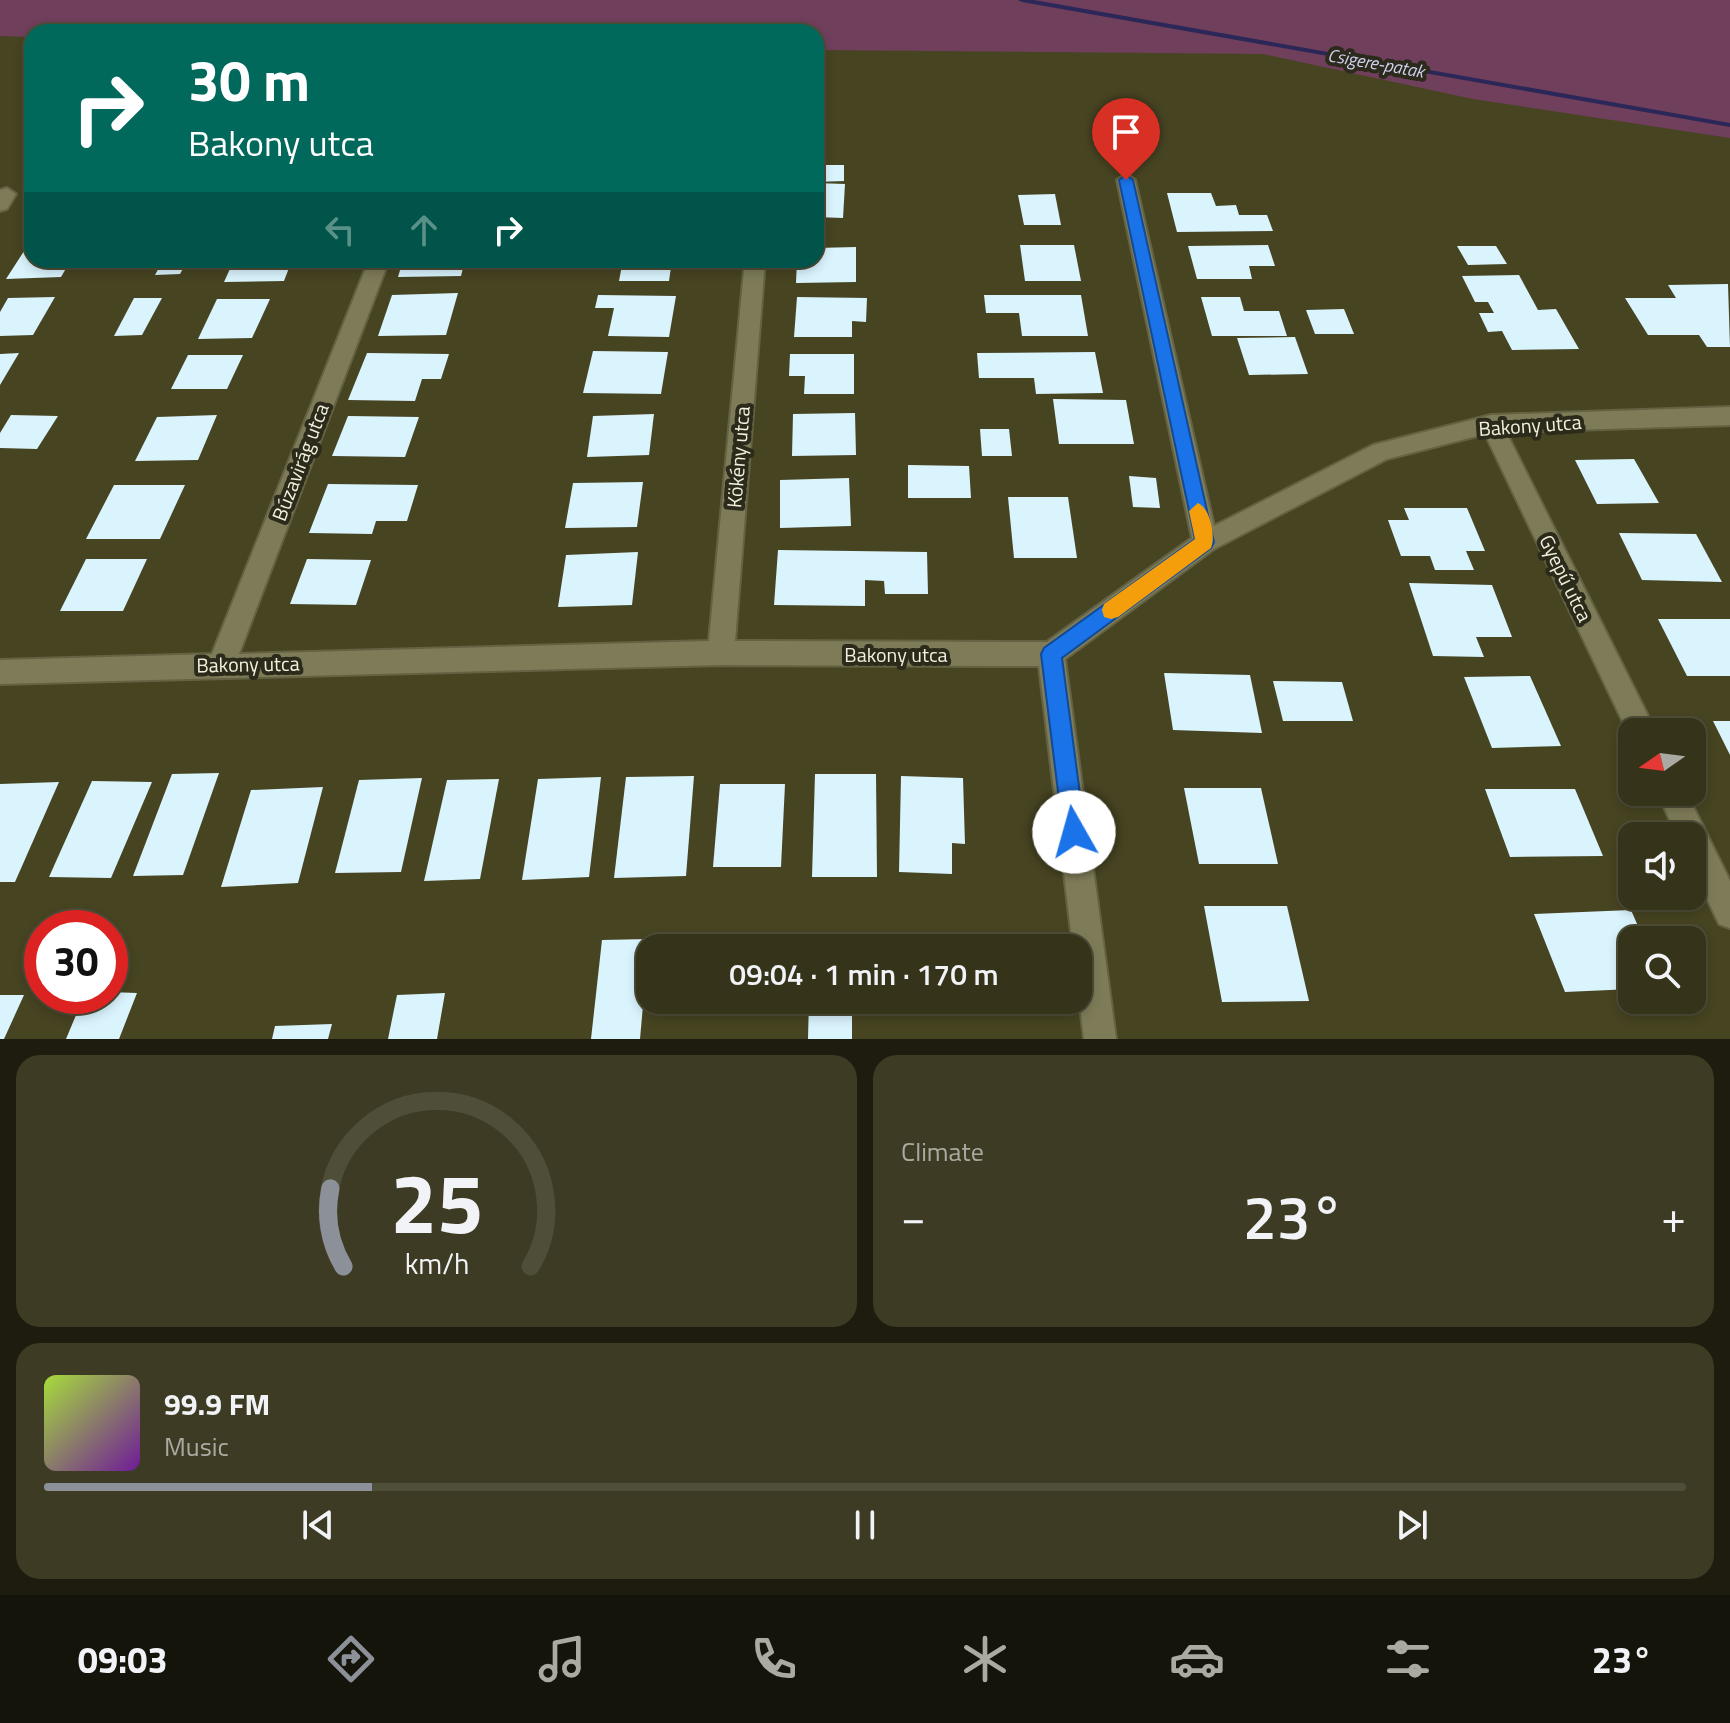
<!DOCTYPE html>
<html lang="en">
<head>
<meta charset="utf-8">
<style>
  :root { --surface:#35331a; --page:#3d3b23; --text:#f1f3f6; --muted:#aaaaa2; --line:#4f4e39; --accent:#8c9099 }
  body { margin:0; font-family:"Titillium Web",sans-serif; background:var(--page); color:var(--text); height:100vh; display:flex; flex-direction:column; font-size:30px; white-space:nowrap }
  * { box-sizing:border-box; margin:0 }
  p { font-size:26px; color:var(--muted) }
  .icon { flex:none; width:44px; height:44px; fill:none; stroke:currentColor; stroke-width:2; stroke-linecap:round; stroke-linejoin:round }
  .map { position:relative; height:1039px; overflow:hidden }
  .side { display:flex; flex-direction:column; gap:16px; padding:16px; background:#1d1c0e; flex:1 }
  .side>* { flex:none }
  .top-card { position:absolute; left:24px; top:24px; width:800px; height:244px; border-radius:24px; box-shadow:0 4px 12px #0003,0 0 0 2px var(--line); background:#00695c; color:#fff; overflow:hidden }
  .needle { width:52px; rotate:256deg }
  .buttons { position:absolute; left:1618px; top:718px; display:grid; gap:16px }
  .buttons a { display:grid; place-items:center; width:88px; height:88px; border-radius:16px; background:var(--surface); box-shadow:0 4px 12px #0003,0 0 0 2px var(--line); font-size:40px }
  .speed { position:absolute; left:24px; top:910px; display:flex; gap:16px; font-size:40px; font-weight:700; text-align:center }
  .speed>* { display:grid; place-content:center; width:104px; height:104px; border-radius:50%; background:var(--surface); box-shadow:0 4px 12px #0003,0 0 0 2px var(--line); line-height:1 }
  .speed .limit { border:12px solid #d22; background:#fff; color:#111 }
  .pin { position:absolute; display:grid; place-items:center; width:68px; height:68px; color:#fff; margin:-82px -34px; border-radius:50% 50% 50% 0; rotate:-45deg; box-shadow:0 0 8px #0007 }
  .pin .icon { rotate:45deg }
  .me { position:absolute; width:88px; margin:-44px; rotate:353deg; stroke-linejoin:round; filter:drop-shadow(0 0 6px #0008) }
  .turn { display:flex; align-items:center; gap:28px; height:168px; padding:0 32px; font-size:36px }
  .turn .icon { width:104px; height:104px; stroke-width:2.5 }
  .turn b { display:block; font-size:56px; line-height:68px }
  .lanes { display:flex; align-items:center; height:76px; padding:0 32px; background:#0003; justify-content:center; gap:40px; direction:ltr }
  .lanes .off { opacity:.35 }
  .big { font-size:60px; font-weight:600; line-height:1.1 }
  .side .tile { flex:1; display:flex; flex-direction:column; justify-content:center; gap:12px; min-width:0; padding:0 28px; border-radius:24px; background:var(--page) }
  .side .dial { align-items:center; gap:0 }
  .dial svg { height:208px; overflow:visible; fill:none; stroke:var(--line); stroke-width:7; stroke-linecap:round; text-anchor:middle }
  .dial text { fill:var(--text); stroke:none }
  .song { display:flex; align-items:center; gap:24px }
  .cover { width:96px; height:96px; border-radius:12px; background:linear-gradient(135deg,hsl(80 70% 55%),hsl(280 70% 35%)) }
  .played { height:8px; border-radius:4px; background:linear-gradient(90deg,var(--accent) 20%,var(--line) 20%) }
  .keys { display:flex; justify-content:space-around; direction:ltr }
  .heat { display:flex; justify-content:space-between; align-items:center; font-size:44px; direction:ltr }
  .side .tiles { flex:1; display:grid; gap:16px; grid-template-columns:1fr 1fr }
  .tile:last-child { grid-column:span 2 }
  .trip { position:absolute; left:636px; top:934px; width:456px; height:80px; border-radius:24px; background:var(--surface); box-shadow:0 4px 12px #0003,0 0 0 2px var(--line); font-weight:600; line-height:80px; text-align:center }
  .tabs { display:flex; height:128px; justify-content:space-around; align-items:center; background:#15140a; color:var(--muted) }
  .tabs .icon { width:56px; height:56px }
  .tabs .on { color:var(--accent) }
  .tabs b { font-size:36px; color:var(--text) }
  .map>svg:first-child { display:block }
  .green { fill:#6f3f5b }
  .lines { fill:none; stroke-linecap:round; stroke-linejoin:round }
  .stream { fill:#2b2758; fill-rule:evenodd }
  .building { fill:#daf4fe }
  .minor-casing { stroke:#646243; stroke-width:4 }
  .minor { fill:#7e7c58; fill-rule:evenodd }
  .route { fill:#1a73e8; stroke:#114b97; stroke-width:2 }
  .slow { fill:#f59e0b }
  .labels { text-anchor:middle; dominant-baseline:central; stroke-width:8; stroke-linejoin:round; paint-order:stroke }
  .far-water-label { font-size:18px; font-style:italic; fill:#d0d1f2; stroke:#2b2a1b }
  .street-label { font-size:20px; fill:#f2f1dd; stroke:#2b2a1b }
</style>
</head>
<body>
<div class="map">
<svg width="1730" height="1039" viewBox="0 0 1730 1039">
  <rect width="100%" height="100%" fill="#474422"/>
  <path class="green" d="M 0,0 L 1730,0 L 1730,138 L 1473,99 L 1263,54 L 816,50 L 816,32 L 32,32 L 32,37 L 0,36 Z"/>
  <g class="lines">
    <path class="stream" d="M 1018,0 L 1034,0 L 1730,123 L 1730,127 L 1022,2 Z"/>
  </g>
  <g class="building">
    <path d="M 816,165 L 844,165 L 844,181 L 816,182 Z"/>
    <path d="M 816,183 L 845,184 L 843,218 L 816,217 Z"/>
    <path d="M 1167,193 L 1211,193 L 1216,206 L 1236,205 L 1239,215 L 1267,215 L 1273,231 L 1177,232 Z"/>
    <path d="M 1055,194 L 1061,225 L 1024,225 L 1018,195 Z"/>
    <path d="M 1020,245 L 1074,245 L 1081,281 L 1025,281 Z"/>
    <path d="M 1268,245 L 1275,266 L 1249,266 L 1252,279 L 1197,279 L 1188,246 Z"/>
    <path d="M 1457,246 L 1496,246 L 1507,264 L 1468,265 Z"/>
    <path d="M 856,247 L 856,282 L 796,283 L 797,260 L 816,260 L 816,248 Z"/>
    <path d="M 26,248 L 32,248 L 32,260 L 71,260 L 61,277 L 6,279 Z"/>
    <path d="M 163,260 L 188,260 L 180,274 L 155,275 Z"/>
    <path d="M 234,260 L 292,260 L 284,281 L 224,282 Z"/>
    <path d="M 403,260 L 465,260 L 461,276 L 398,277 Z"/>
    <path d="M 474,260 L 513,260 L 511,267 L 472,267 Z"/>
    <path d="M 623,260 L 672,260 L 669,281 L 619,281 Z"/>
    <path d="M 1519,275 L 1538,310 L 1556,309 L 1579,349 L 1512,350 L 1502,331 L 1488,332 L 1479,313 L 1494,313 L 1488,302 L 1475,302 L 1462,276 Z"/>
    <path d="M 1728,284 L 1730,347 L 1707,347 L 1699,335 L 1648,335 L 1625,298 L 1676,298 L 1668,285 Z"/>
    <path d="M 458,293 L 446,335 L 378,336 L 392,295 Z"/>
    <path d="M 598,295 L 676,296 L 669,337 L 608,336 L 614,308 L 595,308 Z"/>
    <path d="M 984,295 L 1081,295 L 1088,336 L 1022,336 L 1019,313 L 986,313 Z"/>
    <path d="M 55,297 L 33,335 L 0,336 L 0,312 L 8,298 Z"/>
    <path d="M 797,297 L 867,298 L 866,322 L 852,321 L 852,337 L 794,337 Z"/>
    <path d="M 1201,297 L 1240,297 L 1244,311 L 1279,311 L 1287,336 L 1212,336 Z"/>
    <path d="M 134,298 L 162,298 L 142,335 L 114,336 Z"/>
    <path d="M 217,299 L 270,299 L 252,338 L 198,339 Z"/>
    <path d="M 1344,309 L 1354,334 L 1315,334 L 1306,310 Z"/>
    <path d="M 1295,337 L 1308,374 L 1249,375 L 1237,338 Z"/>
    <path d="M 593,351 L 668,352 L 661,394 L 583,393 Z"/>
    <path d="M 1095,352 L 1103,393 L 1036,394 L 1034,378 L 979,378 L 977,353 Z"/>
    <path d="M 19,353 L 0,385 L 0,354 Z"/>
    <path d="M 367,353 L 449,354 L 441,379 L 422,379 L 415,401 L 348,400 Z"/>
    <path d="M 790,354 L 854,354 L 854,394 L 804,394 L 805,376 L 789,376 Z"/>
    <path d="M 188,355 L 243,355 L 227,389 L 171,389 Z"/>
    <path d="M 1053,399 L 1126,400 L 1134,444 L 1059,444 Z"/>
    <path d="M 855,413 L 856,455 L 792,456 L 793,414 Z"/>
    <path d="M 654,414 L 649,455 L 587,457 L 593,416 Z"/>
    <path d="M 11,415 L 58,416 L 37,449 L 0,448 L 0,433 Z"/>
    <path d="M 217,415 L 198,460 L 135,461 L 157,417 Z"/>
    <path d="M 348,416 L 419,417 L 405,457 L 332,456 Z"/>
    <path d="M 980,429 L 1009,429 L 1012,456 L 982,456 Z"/>
    <path d="M 1634,459 L 1659,503 L 1597,504 L 1575,460 Z"/>
    <path d="M 908,465 L 969,466 L 971,498 L 908,498 Z"/>
    <path d="M 1129,476 L 1156,478 L 1160,508 L 1133,507 Z"/>
    <path d="M 849,478 L 851,526 L 780,528 L 780,480 Z"/>
    <path d="M 643,482 L 637,527 L 565,528 L 573,483 Z"/>
    <path d="M 328,484 L 418,485 L 407,521 L 376,521 L 372,534 L 309,533 Z"/>
    <path d="M 114,485 L 185,485 L 160,539 L 86,539 Z"/>
    <path d="M 1008,497 L 1068,497 L 1077,558 L 1014,558 Z"/>
    <path d="M 1404,508 L 1467,508 L 1485,551 L 1466,551 L 1474,570 L 1435,570 L 1430,556 L 1401,556 L 1388,520 L 1409,520 Z"/>
    <path d="M 1619,533 L 1696,534 L 1722,582 L 1642,580 Z"/>
    <path d="M 778,550 L 927,552 L 928,594 L 885,594 L 884,581 L 865,580 L 865,606 L 774,605 Z"/>
    <path d="M 638,552 L 632,605 L 558,607 L 566,555 Z"/>
    <path d="M 86,559 L 147,559 L 123,611 L 60,611 Z"/>
    <path d="M 307,559 L 371,560 L 356,605 L 290,604 Z"/>
    <path d="M 1409,583 L 1492,585 L 1512,637 L 1476,637 L 1484,657 L 1433,656 Z"/>
    <path d="M 1658,619 L 1730,619 L 1730,676 L 1687,676 Z"/>
    <path d="M 1164,673 L 1250,675 L 1262,733 L 1173,730 Z"/>
    <path d="M 1530,676 L 1561,746 L 1492,748 L 1464,677 Z"/>
    <path d="M 1273,681 L 1342,682 L 1353,721 L 1283,721 Z"/>
    <path d="M 1713,721 L 1730,721 L 1730,755 Z"/>
    <path d="M 219,773 L 183,875 L 133,876 L 172,774 Z"/>
    <path d="M 815,774 L 876,774 L 877,877 L 812,877 Z"/>
    <path d="M 694,776 L 686,876 L 614,878 L 626,777 Z"/>
    <path d="M 901,776 L 963,778 L 965,844 L 952,843 L 952,874 L 899,872 Z"/>
    <path d="M 601,777 L 589,877 L 522,880 L 538,779 Z"/>
    <path d="M 422,778 L 401,872 L 335,873 L 359,780 Z"/>
    <path d="M 499,779 L 480,879 L 424,881 L 447,780 Z"/>
    <path d="M 92,781 L 152,782 L 111,878 L 49,877 Z"/>
    <path d="M 59,782 L 15,882 L 0,882 L 0,784 Z"/>
    <path d="M 720,784 L 785,784 L 781,867 L 713,867 Z"/>
    <path d="M 323,787 L 298,883 L 221,887 L 251,790 Z"/>
    <path d="M 1184,788 L 1261,788 L 1278,864 L 1199,864 Z"/>
    <path d="M 1485,789 L 1575,789 L 1603,856 L 1510,857 Z"/>
    <path d="M 1204,906 L 1287,906 L 1309,1001 L 1222,1002 Z"/>
    <path d="M 1631,910 L 1644,940 L 1632,940 L 1632,989 L 1565,992 L 1534,914 Z"/>
    <path d="M 649,939 L 640,1039 L 591,1039 L 602,940 Z"/>
    <path d="M 110,992 L 137,993 L 119,1039 L 66,1039 L 84,996 L 110,996 Z"/>
    <path d="M 445,993 L 437,1039 L 388,1039 L 397,995 Z"/>
    <path d="M 0,995 L 24,995 L 4,1039 L 0,1039 Z"/>
    <path d="M 809,1000 L 852,1000 L 852,1039 L 808,1039 Z"/>
    <path d="M 332,1024 L 328,1039 L 272,1039 L 275,1026 Z"/>
  </g>
  <g class="lines">
    <defs>
      <g id="minor">
        <path d="M 1126,174 L 1135,180 L 1214,526 L 1373,445 L 1491,415 L 1730,407 L 1730,425 L 1506,432 L 1656,732 L 1632,732 L 1632,741 L 1485,434 L 1387,459 L 1214,549 L 1065,659 L 1116,1039 L 1084,1039 L 1078,990 L 1078,948 L 1073,948 L 1039,666 L 721,665 L 0,684 L 0,660 L 212,654 L 369,260 L 389,260 L 239,654 L 709,641 L 745,260 L 765,260 L 735,641 L 1047,642 L 1192,538 L 1117,180 Z"/>
        <path d="M 7,188 L 16,194 L 7,209 L 0,211 L 0,190 Z"/>
        <path d="M 1657,792 L 1686,792 L 1730,881 L 1730,928 L 1719,924 L 1692,867 L 1692,836 L 1677,836 Z"/>
      </g>
    </defs>
    <use href="#minor" class="minor-casing"/>
    <use href="#minor" class="minor"/>
  </g>
  <path class="route" d="M 1126,175 L 1133,180 L 1214,542 L 1211,548 L 1062,658 L 1085,832 L 1081,840 L 1074,843 L 1066,840 L 1063,832 L 1041,654 L 1044,648 L 1195,539 L 1119,180 Z"/>
  <path class="slow" d="M 1198,503 C 1210,508 1216,536 1211,548 L 1118,617 L 1111,619 L 1104,617 L 1102,610 L 1104,604 L 1195,539 L 1189,511 Z"/>
  <g class="labels">
    <g class="far-water-label">
      <text transform="translate(1376 63) rotate(10)">Csigere-patak</text>
    </g>
    <g class="street-label">
      <text transform="translate(1530 425) rotate(-4)">Bakony utca</text>
      <text transform="translate(738 457) rotate(-85)">Kökény utca</text>
      <text transform="translate(300 462) rotate(-69)">Búzavirág utca</text>
      <text transform="translate(1566 578) rotate(64)">Gyepű utca</text>
      <text x="896" y="654">Bakony utca</text>
      <text transform="translate(248 664) rotate(-1)">Bakony utca</text>
    </g>
  </g>
</svg>
<div class="buttons">
<a><svg class="needle" viewBox="-14 -14 28 28"><path d="M0-13l5 13h-10z" fill="#e53935"/><path d="M0 13l5-13h-10z" fill="#aaaaa2"/></svg></a>
<a><svg class="icon" aria-label="sound" viewBox="0 0 24 24"><path d="M4 9h4l5-4v14l-5-4H4zM17 9q2 3 0 6"/></svg></a>
<a><svg class="icon" aria-label="search" viewBox="0 0 24 24"><circle cx="10" cy="10" r="6"/><path d="M15 15l6 6"/></svg></a>
</div>
<div class="speed"><div class="limit">30</div></div>
<div class="pin" style="left:1126px;top:180px;background:#d93025"><svg class="icon" aria-label="arrive" viewBox="0 0 24 24"><path d="M6 21V4h12l-3 4 3 4H6"/></svg></div>
<svg class="me" style="left:1074px;top:832px" viewBox="-20 -20 40 40"><circle r="19" fill="#fff"/><path d="M0-13L10 11 0 6-10 11z" fill="#1a73e8"/></svg>
<div class="trip">09:04 · 1 min · 170 m</div>
<div class="top-card">
<div class="turn"><svg class="icon" aria-label="right" viewBox="0 0 24 24"><path d="M7 20v-9h11M14 6l5 5-5 5"/></svg><div><b>30 m</b>Bakony utca</div></div>
<div class="lanes"><svg class="icon off" aria-label="left" viewBox="0 0 24 24"><path d="M17 20v-9H6M10 6l-5 5 5 5"/></svg><svg class="icon off" aria-label="ahead" viewBox="0 0 24 24"><path d="M12 20V5M6 11l6-6 6 6"/></svg><svg class="icon" aria-label="right" viewBox="0 0 24 24"><path d="M7 20v-9h11M14 6l5 5-5 5"/></svg></div>
</div>
</div>
<section class="side">
<div class="tiles">
<div class="tile dial"><svg viewBox="0 0 100 80">
<path d="M14 69A42 42 0 1 1 86 69"/>
<path d="M14 69A42 42 0 0 1 9 39" stroke="#8c9099"/>
<text x="50" y="56" font-size="32" font-weight="700">25</text>
<text x="50" y="72" font-size="11">km/h</text>
</svg></div>
<div class="tile"><p>Climate</p>
<div class="heat"><a>−</a><b class="big">23°</b><a>+</a></div>
</div>
<div class="tile">
<div class="song"><i class="cover"></i><div><b>99.9 FM</b><p>Music</p></div></div>
<div class="played"></div>
<div class="keys"><svg class="icon" aria-label="previous" viewBox="0 0 24 24"><path d="M18 5L8 12l10 7zM5 5v14"/></svg><svg class="icon" aria-label="pause" viewBox="0 0 24 24"><path d="M8 5v14M16 5v14"/></svg><svg class="icon" aria-label="next" viewBox="0 0 24 24"><path d="M6 5l10 7-10 7zM19 5v14"/></svg></div>
</div>
</div>
</section>
<nav class="tabs">
<b>09:03</b>
<svg class="icon on" aria-label="directions" viewBox="0 0 24 24"><path d="M12 3l9 9-9 9-9-9zM9 14v-3h6M13 9l2 2-2 2"/></svg>
<svg class="icon" aria-label="music" viewBox="0 0 24 24"><path d="M9 18V5l10-2v13"/><circle cx="6" cy="18" r="3"/><circle cx="16" cy="16" r="3"/></svg>
<svg class="icon" aria-label="phone" viewBox="0 0 24 24"><path d="M5 4h4l2 5-3 2q2 4 5 5l2-3 5 2v4C11 20 4 13 5 4z"/></svg>
<svg class="icon" aria-label="climate" viewBox="0 0 24 24"><path d="M12 3v18M4 7l16 10M4 17L20 7"/></svg>
<svg class="icon" aria-label="car" viewBox="0 0 24 24"><path d="M5 17H2v-5l4-1 3-4h7l3 4 3 1v5h-3M9 17h6M6 11h13"/><circle cx="7" cy="17" r="2"/><circle cx="17" cy="17" r="2"/></svg>
<svg class="icon" aria-label="filters" viewBox="0 0 24 24"><path d="M4 7h16M4 17h16"/><circle cx="9" cy="7" r="2"/><circle cx="15" cy="17" r="2"/></svg>
<b>23°</b>
</nav>
</body>
</html>
